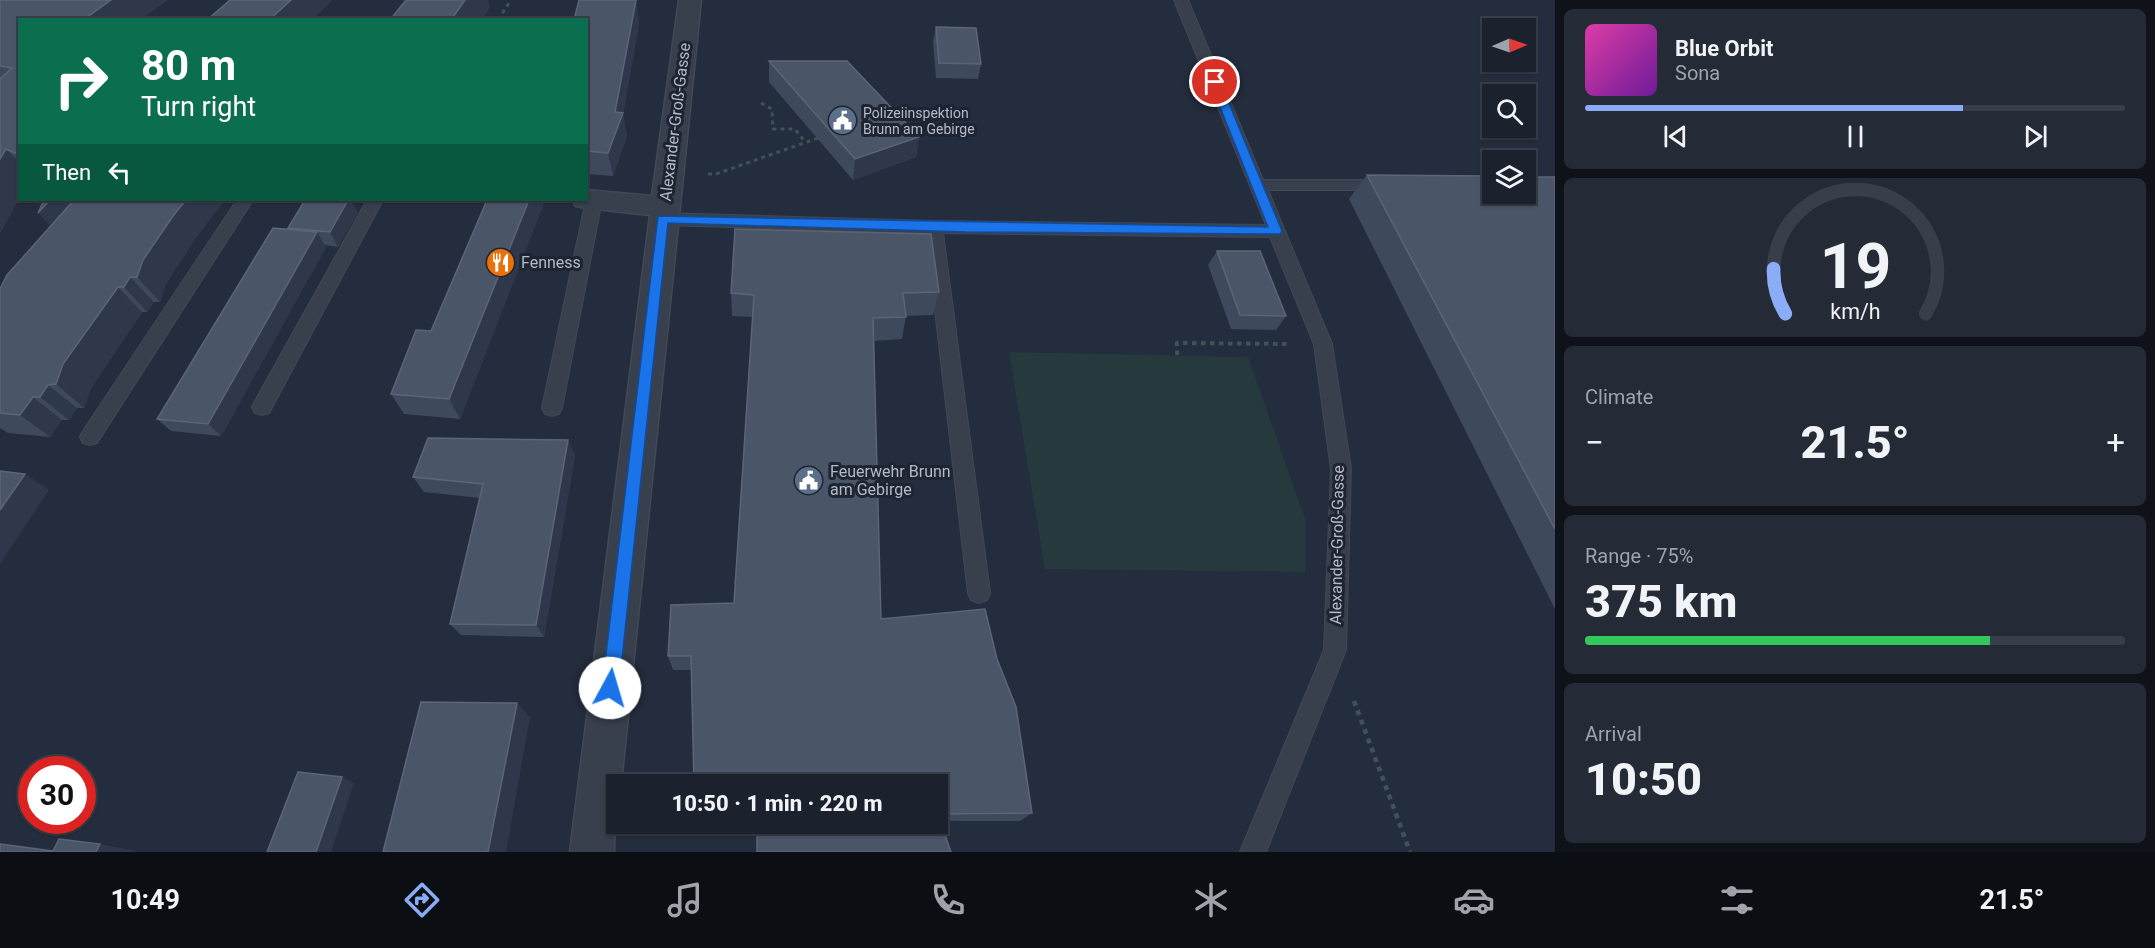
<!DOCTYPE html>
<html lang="en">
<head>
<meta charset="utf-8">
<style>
  :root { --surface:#1b222e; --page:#242a36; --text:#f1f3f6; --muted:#a0a4aa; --line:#393f4a; --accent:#8bacf6 }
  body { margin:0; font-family:Roboto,sans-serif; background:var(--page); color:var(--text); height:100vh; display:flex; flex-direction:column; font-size:22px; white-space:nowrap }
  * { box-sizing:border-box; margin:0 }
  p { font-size:20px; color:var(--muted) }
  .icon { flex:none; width:33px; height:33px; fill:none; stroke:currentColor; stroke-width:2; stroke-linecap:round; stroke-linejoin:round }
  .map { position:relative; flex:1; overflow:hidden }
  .panel { display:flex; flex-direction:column; gap:9px; padding:9px; background:#0f1319; width:600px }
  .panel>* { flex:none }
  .top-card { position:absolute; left:18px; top:18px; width:570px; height:183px; border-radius:0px; box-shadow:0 2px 4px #0004,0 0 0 2px var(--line); background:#0b6e4f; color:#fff; overflow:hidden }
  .needle { width:39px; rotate:88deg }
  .controls { position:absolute; left:1482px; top:18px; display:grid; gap:12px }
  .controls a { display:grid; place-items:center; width:54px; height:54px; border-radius:0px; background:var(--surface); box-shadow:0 2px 4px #0004,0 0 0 2px var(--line); font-size:30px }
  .speed { position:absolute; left:18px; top:756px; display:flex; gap:12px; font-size:30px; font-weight:700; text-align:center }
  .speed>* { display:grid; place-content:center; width:78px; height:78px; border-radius:50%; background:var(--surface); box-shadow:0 2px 4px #0004,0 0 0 2px var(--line); line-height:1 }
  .speed .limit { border:9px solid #d22; background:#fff; color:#111 }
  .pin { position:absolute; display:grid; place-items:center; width:51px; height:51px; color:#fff; margin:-26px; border:3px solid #fff; border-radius:50%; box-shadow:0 2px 6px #0007 }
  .me { position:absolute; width:66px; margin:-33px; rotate:6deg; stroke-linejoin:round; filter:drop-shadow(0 0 4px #0008) }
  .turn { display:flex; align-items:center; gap:21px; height:126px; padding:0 24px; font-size:27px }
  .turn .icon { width:78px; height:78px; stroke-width:2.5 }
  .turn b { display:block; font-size:42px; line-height:51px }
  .then { display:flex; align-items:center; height:57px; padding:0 24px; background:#0003; gap:12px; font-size:22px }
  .big { font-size:45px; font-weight:800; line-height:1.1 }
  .panel .tile { flex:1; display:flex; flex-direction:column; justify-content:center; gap:9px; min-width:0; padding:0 21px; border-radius:9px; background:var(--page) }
  .panel .dial { align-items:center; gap:0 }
  .dial svg { height:156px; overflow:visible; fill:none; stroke:var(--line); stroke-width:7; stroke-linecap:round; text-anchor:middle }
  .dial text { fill:var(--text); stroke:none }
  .song { display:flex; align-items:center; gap:18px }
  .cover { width:72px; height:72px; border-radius:9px; background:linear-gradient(135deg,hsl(320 70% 55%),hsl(280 70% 35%)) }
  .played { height:6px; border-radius:3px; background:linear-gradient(90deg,var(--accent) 70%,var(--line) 70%) }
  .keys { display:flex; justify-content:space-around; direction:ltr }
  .heat { display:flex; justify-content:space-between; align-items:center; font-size:33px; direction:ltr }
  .charge { height:9px; border-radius:4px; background:linear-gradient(90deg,#34c759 75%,var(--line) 0) }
  .trip { position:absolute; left:606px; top:774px; width:342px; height:60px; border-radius:0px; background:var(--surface); box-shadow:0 2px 4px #0004,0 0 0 2px var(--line); font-weight:800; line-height:60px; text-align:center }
  .dock { display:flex; height:96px; justify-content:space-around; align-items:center; background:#0b0e12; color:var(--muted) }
  .dock .icon { width:42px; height:42px }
  .dock .on { color:var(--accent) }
  .dock b { font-size:27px; color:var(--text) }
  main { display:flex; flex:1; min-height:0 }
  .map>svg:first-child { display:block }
  .green { fill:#263a3e }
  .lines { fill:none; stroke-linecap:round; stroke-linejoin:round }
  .lane-casing { stroke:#414856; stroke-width:2 }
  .street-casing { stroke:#414856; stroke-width:3 }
  .path-far2 { stroke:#3f5356; stroke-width:3; stroke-dasharray:4 4; stroke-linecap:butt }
  .path-far1 { stroke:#3f5356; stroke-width:4; stroke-dasharray:4.5 4.5; stroke-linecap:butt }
  .path { stroke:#3f5356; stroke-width:4.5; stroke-dasharray:5 5; stroke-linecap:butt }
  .lane { fill:#383f4d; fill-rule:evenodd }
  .street { fill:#383f4d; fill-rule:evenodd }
  .wall { fill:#3f495c }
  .shaded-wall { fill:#2f384b }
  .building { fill:#4b5568; stroke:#5c6577; stroke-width:1.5 }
  .route { fill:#1a73e8; stroke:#114b97; stroke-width:1.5 }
  .labels { text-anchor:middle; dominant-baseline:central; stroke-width:6; stroke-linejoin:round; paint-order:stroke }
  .far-poi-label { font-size:14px; fill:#b4bac9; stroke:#1d2432; text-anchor:start }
  .street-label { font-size:16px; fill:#b4bac9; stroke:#1d2432 }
  .poi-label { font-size:16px; fill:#b4bac9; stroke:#1d2432; text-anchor:start }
</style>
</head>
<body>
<main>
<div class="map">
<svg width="1555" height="852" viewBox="0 0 1555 852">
  <rect width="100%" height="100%" fill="#242d3d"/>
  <path class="green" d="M 1009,352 L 1248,357 L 1305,519 L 1305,572 L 1045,569 Z"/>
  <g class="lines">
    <defs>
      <g id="lane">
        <path d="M 1174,0 L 1188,0 L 1263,180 L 1385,180 L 1393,185 L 1385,190 L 1268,190 L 1332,344 L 1351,469 L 1346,650 L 1266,852 L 1240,852 L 1324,650 L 1331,469 L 1314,344 L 1270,237 L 943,233 L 990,593 L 987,600 L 979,603 L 971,600 L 968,593 L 926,233 L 663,225 L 655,219 L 663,213 L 934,221 L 1266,225 Z"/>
        <path d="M 594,194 L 602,200 L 562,408 L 559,414 L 552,416 L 545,414 L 542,408 L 586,200 Z"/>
        <path d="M 237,200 L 253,200 L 97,443 L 90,445 L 83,443 L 80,437 L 83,431 Z"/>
        <path d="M 367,200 L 383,200 L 269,413 L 262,415 L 255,413 L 252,407 L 255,401 Z"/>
      </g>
      <path id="street" d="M 679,0 L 701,0 L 621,784 L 616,784 L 614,852 L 570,852 L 650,215 L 586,208 L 576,206 L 573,200 L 586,200 L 586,190 L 652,196 Z"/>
    </defs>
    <use href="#lane" class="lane-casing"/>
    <use href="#street" class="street-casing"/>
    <g class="path-far2">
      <path d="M 498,20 L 511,0"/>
      <path d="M 761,103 L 772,109 L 773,129 L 795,129 L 805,142"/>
      <path d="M 708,174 L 716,174 L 818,138"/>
    </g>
    <path class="path-far1" d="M 1177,355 L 1177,343 L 1289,344"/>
    <path class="path" d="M 1354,701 L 1410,852"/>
    <use href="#lane" class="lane"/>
    <use href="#street" class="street"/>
  </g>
  <g class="wall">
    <path d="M 0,0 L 20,20 L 20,196 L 0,233 Z"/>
    <path d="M 586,20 L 639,23 L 623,114 L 627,136 L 613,176 L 586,174 Z"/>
    <path d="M 936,27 L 981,64 L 978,79 L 936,78 L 933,42 Z"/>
    <path d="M 769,61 L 919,137 L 916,157 L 853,180 L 769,82 Z"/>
    <path d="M 1367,175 L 1555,177 L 1555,609 L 1349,199 Z"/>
    <path d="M 487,200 L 545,200 L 460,419 L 404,414 L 391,394 L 431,331 Z"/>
    <path d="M 358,212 L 338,247 L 325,245 L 326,247 L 221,436 L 171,431 L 157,419 L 289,230 L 288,228 Z"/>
    <path d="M 50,226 L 193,242 L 165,285 L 160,302 L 154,302 L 147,312 L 142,312 L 91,388 L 84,408 L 77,408 L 69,420 L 62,420 L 50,437 L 8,433 L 0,428 L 0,289 Z"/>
    <path d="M 735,229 L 931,234 L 939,292 L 933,315 L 906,316 L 902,339 L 874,341 L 881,619 L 985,609 L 997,659 L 1016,707 L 1032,813 L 1020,821 L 940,821 L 951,852 L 757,852 L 757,829 L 699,829 L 696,824 L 938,824 L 938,784 L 694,784 L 691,670 L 673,670 L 668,656 L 671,605 L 734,603 L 753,317 L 732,316 L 731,293 Z"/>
    <path d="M 1217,251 L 1286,316 L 1276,330 L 1231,329 L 1208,265 Z"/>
    <path d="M 575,455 L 544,637 L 461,635 L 450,624 L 480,498 L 424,492 L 413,477 Z"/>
  </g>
  <g class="shaded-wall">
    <path d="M 111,0 L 168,0 L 140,20 L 83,20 Z"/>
    <path d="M 291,0 L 333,0 L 312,20 L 269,20 Z"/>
    <path d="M 465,0 L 488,0 L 490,7 L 482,20 L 451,20 Z"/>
    <path d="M 636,0 L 639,23 L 623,114 L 627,136 L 613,176 L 608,153 L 615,112 Z"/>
    <path d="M 919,137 L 916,157 L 853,180 L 855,159 Z"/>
    <path d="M 6,149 L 20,163 L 20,196 L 0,233 L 0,159 Z"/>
    <path d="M 50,200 L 97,200 L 63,239 L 38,213 Z"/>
    <path d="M 186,200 L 225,200 L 193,242 L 165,285 L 160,302 L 137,277 L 143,260 L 173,216 Z"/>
    <path d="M 348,200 L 350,200 L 358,212 L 338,247 L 330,232 Z"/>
    <path d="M 529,200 L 545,200 L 460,419 L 449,399 Z"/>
    <path d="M 317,232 L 326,247 L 221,436 L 208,424 Z"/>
    <path d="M 130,277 L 154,302 L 147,312 L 124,287 Z"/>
    <path d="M 118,287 L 142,312 L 91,388 L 84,408 L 56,384 L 63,364 Z"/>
    <path d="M 48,385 L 77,408 L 69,420 L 40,397 Z"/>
    <path d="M 33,397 L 62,420 L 50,437 L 20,415 Z"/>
    <path d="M 568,440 L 575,455 L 544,637 L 536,625 Z"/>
    <path d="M 25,474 L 49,490 L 0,564 L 0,510 Z"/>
    <path d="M 517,703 L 530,717 L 506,852 L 488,852 Z"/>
    <path d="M 342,777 L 354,783 L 331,852 L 316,852 Z"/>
    <path d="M 100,844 L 136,851 L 135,852 L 96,852 Z"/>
  </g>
  <g class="building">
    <path d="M 0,0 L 111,0 L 83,20 L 20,20 L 20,155 L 6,149 L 0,159 L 0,79 L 12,68 L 0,66 Z"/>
    <path d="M 230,0 L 291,0 L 269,20 L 207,20 Z"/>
    <path d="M 406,0 L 465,0 L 451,20 L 390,20 Z"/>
    <path d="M 579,0 L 636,0 L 615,112 L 623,113 L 608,153 L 586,151 L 586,20 L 574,20 Z"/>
    <path d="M 936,27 L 976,28 L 981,64 L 939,63 Z"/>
    <path d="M 769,61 L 847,61 L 919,137 L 855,159 Z"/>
    <path d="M 1367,175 L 1492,176 L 1492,194 L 1526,194 L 1526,177 L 1555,177 L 1555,529 Z"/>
    <path d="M 44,200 L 50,200 L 38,213 Z"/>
    <path d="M 74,200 L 186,200 L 173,216 L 143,260 L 137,277 L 130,277 L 124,287 L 118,287 L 63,364 L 56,384 L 48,385 L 40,397 L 33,397 L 20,415 L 0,413 L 0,289 L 7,275 Z"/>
    <path d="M 305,200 L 348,200 L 330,232 L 288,228 Z"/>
    <path d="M 487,200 L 529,200 L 449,399 L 391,394 L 416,330 L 431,331 Z"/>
    <path d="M 273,228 L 317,232 L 208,424 L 157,419 Z"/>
    <path d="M 735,229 L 931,234 L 939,292 L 903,293 L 906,317 L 873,318 L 881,619 L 985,609 L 997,659 L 1016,707 L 1032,813 L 938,814 L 938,784 L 694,784 L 691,656 L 668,656 L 671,605 L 734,603 L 754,295 L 731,293 Z"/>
    <path d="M 1217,251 L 1260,251 L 1286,316 L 1240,315 Z"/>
    <path d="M 428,438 L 568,440 L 536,625 L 450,624 L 483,484 L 413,477 Z"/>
    <path d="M 0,471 L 25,474 L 0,510 Z"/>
    <path d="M 421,702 L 517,703 L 488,852 L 383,852 Z"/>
    <path d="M 298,772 L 342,777 L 316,852 L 267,852 Z"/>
    <path d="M 938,815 L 951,852 L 757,852 L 757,824 L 938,824 Z"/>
    <path d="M 59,839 L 100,844 L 96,852 L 0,852 L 0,844 L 53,851 Z"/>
  </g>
  <path class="route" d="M 1215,79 L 1220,82 L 1282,231 L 1280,234 L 966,232 L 668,223 L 619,688 L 616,694 L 610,696 L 605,694 L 602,688 L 658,216 L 1268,227 L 1210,82 Z"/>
  <defs>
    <symbol id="civic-disc" viewBox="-11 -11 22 22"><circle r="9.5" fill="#5c6f8a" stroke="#1d2432"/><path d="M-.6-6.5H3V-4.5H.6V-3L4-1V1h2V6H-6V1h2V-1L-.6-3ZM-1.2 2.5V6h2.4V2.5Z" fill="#fff"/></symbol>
    <symbol id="restaurant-disc" viewBox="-11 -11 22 22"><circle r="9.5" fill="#e8710a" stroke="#1d2432"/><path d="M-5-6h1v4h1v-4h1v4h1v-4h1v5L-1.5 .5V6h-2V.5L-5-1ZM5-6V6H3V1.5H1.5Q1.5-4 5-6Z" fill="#fff"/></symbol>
  </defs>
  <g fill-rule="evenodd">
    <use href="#civic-disc" x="826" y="104" width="33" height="33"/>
    <use href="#restaurant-disc" x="484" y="246" width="33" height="33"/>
    <use href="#civic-disc" x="792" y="464" width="33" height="33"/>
  </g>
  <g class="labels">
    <g class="far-poi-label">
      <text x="863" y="113">Polizeiinspektion<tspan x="863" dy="16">Brunn am Gebirge</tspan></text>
    </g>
    <g class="street-label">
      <text transform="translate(675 122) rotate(-83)">Alexander-Groß-Gasse</text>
      <text transform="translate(1337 545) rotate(-89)">Alexander-Groß-Gasse</text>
    </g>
    <g class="poi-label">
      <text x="521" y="262">Fenness</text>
      <text x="830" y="471">Feuerwehr Brunn<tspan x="830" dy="18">am Gebirge</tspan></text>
    </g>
  </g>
</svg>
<div class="controls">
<a><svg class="needle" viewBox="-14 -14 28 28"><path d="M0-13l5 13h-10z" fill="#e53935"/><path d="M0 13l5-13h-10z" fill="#a0a4aa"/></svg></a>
<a><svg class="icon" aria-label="search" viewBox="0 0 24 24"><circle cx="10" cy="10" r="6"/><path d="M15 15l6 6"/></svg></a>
<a><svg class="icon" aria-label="layers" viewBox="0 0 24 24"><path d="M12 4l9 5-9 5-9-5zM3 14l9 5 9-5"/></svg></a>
</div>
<div class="speed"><div class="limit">30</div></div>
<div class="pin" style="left:1215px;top:82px;background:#d93025"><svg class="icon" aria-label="arrive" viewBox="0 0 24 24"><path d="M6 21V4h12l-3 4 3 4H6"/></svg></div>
<svg class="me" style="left:610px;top:688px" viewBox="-20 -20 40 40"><circle r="19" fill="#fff"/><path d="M0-13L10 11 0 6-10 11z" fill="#1a73e8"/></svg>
<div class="trip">10:50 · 1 min · 220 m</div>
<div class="top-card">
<div class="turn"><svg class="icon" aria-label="right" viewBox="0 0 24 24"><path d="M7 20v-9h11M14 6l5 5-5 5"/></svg><div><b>80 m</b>Turn right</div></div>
<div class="then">Then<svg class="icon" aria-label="left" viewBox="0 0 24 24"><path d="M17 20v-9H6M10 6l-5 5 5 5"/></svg></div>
</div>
</div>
<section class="panel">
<div class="tile">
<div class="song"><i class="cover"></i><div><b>Blue Orbit</b><p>Sona</p></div></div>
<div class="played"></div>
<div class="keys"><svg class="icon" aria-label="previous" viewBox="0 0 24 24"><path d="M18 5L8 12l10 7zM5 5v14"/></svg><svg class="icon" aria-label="pause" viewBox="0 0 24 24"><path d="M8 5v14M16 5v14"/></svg><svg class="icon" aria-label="next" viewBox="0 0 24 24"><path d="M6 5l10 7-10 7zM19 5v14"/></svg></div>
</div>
<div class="tile dial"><svg viewBox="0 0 100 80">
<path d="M14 69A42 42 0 1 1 86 69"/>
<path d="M14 69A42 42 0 0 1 8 46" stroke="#8bacf6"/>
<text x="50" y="56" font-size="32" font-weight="700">19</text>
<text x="50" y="72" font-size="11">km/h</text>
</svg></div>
<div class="tile"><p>Climate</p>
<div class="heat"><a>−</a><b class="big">21.5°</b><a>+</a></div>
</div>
<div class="tile"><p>Range · 75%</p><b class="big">375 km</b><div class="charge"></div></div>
<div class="tile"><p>Arrival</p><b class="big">10:50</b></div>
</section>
</main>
<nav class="dock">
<b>10:49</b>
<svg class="icon on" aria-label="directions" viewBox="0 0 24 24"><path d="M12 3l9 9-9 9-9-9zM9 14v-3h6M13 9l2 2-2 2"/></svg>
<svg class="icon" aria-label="music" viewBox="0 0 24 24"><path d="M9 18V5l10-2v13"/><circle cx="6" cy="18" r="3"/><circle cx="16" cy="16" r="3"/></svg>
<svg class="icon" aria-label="phone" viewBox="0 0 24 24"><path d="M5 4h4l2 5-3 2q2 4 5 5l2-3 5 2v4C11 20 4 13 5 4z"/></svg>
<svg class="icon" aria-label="climate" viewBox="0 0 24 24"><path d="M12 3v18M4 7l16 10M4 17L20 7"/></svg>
<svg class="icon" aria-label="car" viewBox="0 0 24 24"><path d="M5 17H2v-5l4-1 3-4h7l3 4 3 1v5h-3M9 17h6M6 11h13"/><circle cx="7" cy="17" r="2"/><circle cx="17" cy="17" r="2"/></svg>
<svg class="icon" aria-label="filters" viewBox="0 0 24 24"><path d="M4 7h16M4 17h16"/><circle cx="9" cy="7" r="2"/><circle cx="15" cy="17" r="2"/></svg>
<b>21.5°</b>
</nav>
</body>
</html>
